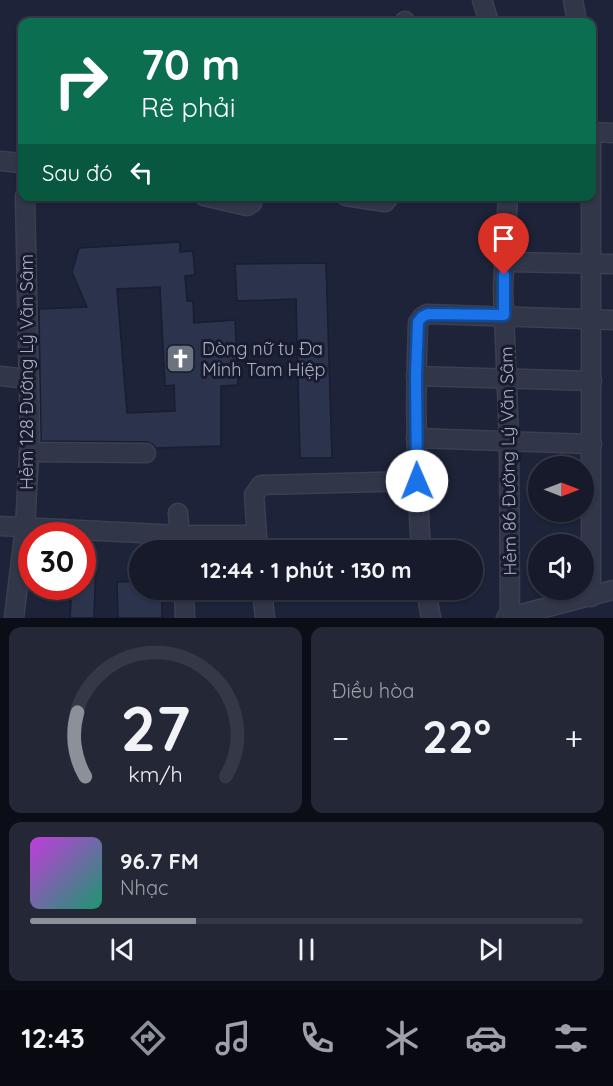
<!DOCTYPE html>
<html lang="vi">
<head>
<meta charset="utf-8">
<style>
  :root { --surface:#161a2a; --page:#232736; --text:#f1f3f6; --muted:#9ea1a8; --line:#353847; --accent:#8c9099 }
  body { margin:0; font-family:Quicksand,sans-serif; background:var(--page); color:var(--text); height:100vh; display:flex; flex-direction:column; font-size:22px; white-space:nowrap }
  * { box-sizing:border-box; margin:0 }
  p { font-size:20px; color:var(--muted) }
  .icon { flex:none; width:33px; height:33px; fill:none; stroke:currentColor; stroke-width:2; stroke-linecap:round; stroke-linejoin:round }
  .map { position:relative; height:618px; overflow:hidden }
  .side { display:flex; flex-direction:column; gap:9px; padding:9px; background:#0c0e17; flex:1 }
  .side>* { flex:none }
  .banner { position:absolute; left:18px; top:18px; width:578px; height:183px; border-radius:12px; box-shadow:0 2px 4px #0004,0 0 0 2px var(--line); background:#0b6e4f; color:#fff; overflow:hidden }
  .needle { width:39px; rotate:90deg }
  .controls { position:absolute; left:528px; top:456px; display:grid; gap:12px }
  .controls a { display:grid; place-items:center; width:66px; height:66px; border-radius:50%; background:var(--surface); box-shadow:0 2px 4px #0004,0 0 0 2px var(--line); font-size:30px }
  .speed { position:absolute; left:18px; top:522px; display:flex; gap:12px; font-size:30px; font-weight:700; text-align:center }
  .speed>* { display:grid; place-content:center; width:78px; height:78px; border-radius:50%; background:var(--surface); box-shadow:0 2px 4px #0004,0 0 0 2px var(--line); line-height:1 }
  .speed .limit { border:9px solid #d22; background:#fff; color:#111 }
  .pin { position:absolute; display:grid; place-items:center; width:51px; height:51px; color:#fff; margin:-62px -26px; border-radius:50% 50% 50% 0; rotate:-45deg; box-shadow:0 0 6px #0007 }
  .pin .icon { rotate:45deg }
  .me { position:absolute; width:66px; margin:-33px; rotate:359deg; stroke-linejoin:round; filter:drop-shadow(0 0 4px #0008) }
  .turn { display:flex; align-items:center; gap:21px; height:126px; padding:0 24px; font-size:27px }
  .turn .icon { width:78px; height:78px; stroke-width:2.5 }
  .turn b { display:block; font-size:42px; line-height:51px }
  .then { display:flex; align-items:center; height:57px; padding:0 24px; background:#0003; gap:12px; font-size:22px }
  .big { font-size:45px; font-weight:700; line-height:1.1 }
  .side .widget { flex:1; display:flex; flex-direction:column; justify-content:center; gap:9px; min-width:0; padding:0 21px; border-radius:12px; background:var(--page) }
  .side .dial { align-items:center; gap:0 }
  .dial svg { height:156px; overflow:visible; fill:none; stroke:var(--line); stroke-width:7; stroke-linecap:round; text-anchor:middle }
  .dial text { fill:var(--text); stroke:none }
  .song { display:flex; align-items:center; gap:18px }
  .cover { width:72px; height:72px; border-radius:9px; background:linear-gradient(135deg,hsl(290 70% 55%),hsl(160 70% 35%)) }
  .played { height:6px; border-radius:3px; background:linear-gradient(90deg,var(--accent) 30%,var(--line) 30%) }
  .keys { display:flex; justify-content:space-around; direction:ltr }
  .heat { display:flex; justify-content:space-between; align-items:center; font-size:33px; direction:ltr }
  .side .tiles { flex:1; display:grid; gap:9px; grid-template-columns:1fr 1fr }
  .widget:last-child { grid-column:span 2 }
  .trip { position:absolute; left:129px; top:540px; width:354px; height:60px; border-radius:30px; background:var(--surface); box-shadow:0 2px 4px #0004,0 0 0 2px var(--line); font-weight:700; line-height:60px; text-align:center }
  .dock { display:flex; height:96px; justify-content:space-around; align-items:center; background:#090a11; color:var(--muted) }
  .dock .icon { width:42px; height:42px }
  .dock .active { color:var(--accent) }
  .dock b { font-size:27px; color:var(--text) }
  .map>svg:first-child { display:block }
  .building { fill:#2c334d; stroke:#191d2f; stroke-width:1.5; fill-rule:evenodd }
  .lines { fill:none; stroke-linecap:round; stroke-linejoin:round }
  .minor-casing { stroke:#3b3f52; stroke-width:21 }
  .minor { stroke:#313649; stroke-width:18 }
  .route-casing { stroke:#114b97; stroke-width:15 }
  .route { stroke:#1a73e8; stroke-width:10 }
  .labels { text-anchor:middle; dominant-baseline:central; stroke-width:6; stroke-linejoin:round; paint-order:stroke }
  .poi-label { font-size:18px; fill:#abafc6; stroke:#171b2d; text-anchor:start }
  .street-label { font-size:18px; fill:#abafc6; stroke:#171b2d }
</style>
</head>
<body>
<div class="map">
<svg width="613" height="618" viewBox="0 0 613 618">
  <rect width="100%" height="100%" fill="#1d2338"/>
  <g class="building">
    <path d="M 180,242 L 180,252 L 193,251 L 195,275 L 185,276 L 187,301 L 193,301 L 194,323 L 235,320 L 238,385 L 221,386 L 221,446 L 156,448 L 152,444 L 146,442 L 41,441 L 39,309 L 87,307 L 72,272 L 79,248 ZM 160,287 L 165,386 L 174,385 L 175,411 L 127,413 L 117,289 Z"/>
    <path d="M 326,263 L 332,458 L 300,458 L 296,299 L 237,301 L 235,264 Z"/>
    <path d="M 82,561 L 96,561 L 94,618 L 70,618 L 72,586 L 82,586 Z"/>
    <path d="M 140,581 L 140,590 L 162,590 L 162,618 L 118,618 L 117,582 Z"/>
  </g>
  <g class="lines">
    <defs>
      <g id="minor">
        <path d="M 482,0 L 489,22"/>
        <path d="M 573,0 L 577,22"/>
        <path d="M 405,22 L 405,21"/>
        <path d="M 591,131 L 591,597"/>
        <path d="M 591,132 L 613,133"/>
        <path d="M 0,161 L 22,163"/>
        <path d="M 204,196 L 247,206 L 252,203 L 253,196"/>
        <path d="M 346,196 L 385,202 L 390,196"/>
        <path d="M 508,196 L 503,288 L 509,440 L 510,618"/>
        <path d="M 505,262 L 613,264"/>
        <path d="M 0,376 L 28,379"/>
        <path d="M 416,376 L 592,381"/>
        <path d="M 416,438 L 592,444"/>
        <path d="M 29,452 L 146,453"/>
        <path d="M 178,513 L 181,550"/>
        <path d="M 0,526 L 180,535 L 256,535"/>
        <path d="M 258,550 L 254,495 L 261,485 L 417,481"/>
        <path d="M 421,550 C 416,474 415,399 418,323 L 422,317 L 427,314 L 613,320"/>
        <path d="M 184,590 L 185,618"/>
        <path d="M 262,590 L 265,618"/>
        <path d="M 426,590 L 431,618"/>
        <path d="M 14,618 L 25,527 L 30,438 L 25,196"/>
        <path d="M 506,618 L 613,590"/>
      </g>
    </defs>
    <use href="#minor" class="minor-casing"/>
    <use href="#minor" class="minor"/>
  </g>
  <g class="lines">
    <defs>
      <path id="route" d="M 417,481 L 416,376 L 418,322 L 422,317 L 428,314 L 504,315 L 504,275"/>
    </defs>
    <use href="#route" class="route-casing"/>
    <use href="#route" class="route"/>
  </g>
  <defs>
    <symbol id="church-square" viewBox="-11 -11 22 22"><rect x="-9" y="-9" width="18" height="18" rx="4" fill="#6b7280" stroke="#171b2d"/><path d="M-1.2-6h2.4v3.5h3.3v2.4h-3.3V6h-2.4V-.1h-3.3v-2.4h3.3Z" fill="#fff"/></symbol>
  </defs>
  <g fill-rule="evenodd">
    <use href="#church-square" x="164" y="342" width="33" height="33"/>
  </g>
  <g class="labels">
    <g class="poi-label">
      <text x="202" y="348">Dòng nữ tu Đa<tspan x="202" dy="21">Minh Tam Hiệp</tspan></text>
    </g>
    <g class="street-label">
      <text transform="translate(26 372) rotate(-90)">Hẻm 128 Đường Lý Văn Sâm</text>
      <text transform="translate(508 461) rotate(-91)">Hẻm 86 Đường Lý Văn Sâm</text>
    </g>
  </g>
</svg>
<div class="controls">
<a><svg class="needle" viewBox="-14 -14 28 28"><path d="M0-13l5 13h-10z" fill="#e53935"/><path d="M0 13l5-13h-10z" fill="#9ea1a8"/></svg></a>
<a><svg class="icon" aria-label="sound" viewBox="0 0 24 24"><path d="M4 9h4l5-4v14l-5-4H4zM17 9q2 3 0 6"/></svg></a>
</div>
<div class="speed"><div class="limit">30</div></div>
<div class="pin" style="left:504px;top:275px;background:#d93025"><svg class="icon" aria-label="arrive" viewBox="0 0 24 24"><path d="M6 21V4h12l-3 4 3 4H6"/></svg></div>
<svg class="me" style="left:417px;top:481px" viewBox="-20 -20 40 40"><circle r="19" fill="#fff"/><path d="M0-13L10 11 0 6-10 11z" fill="#1a73e8"/></svg>
<div class="trip">12:44 · 1 phút · 130 m</div>
<div class="banner">
<div class="turn"><svg class="icon" aria-label="right" viewBox="0 0 24 24"><path d="M7 20v-9h11M14 6l5 5-5 5"/></svg><div><b>70 m</b>Rẽ phải</div></div>
<div class="then">Sau đó<svg class="icon" aria-label="left" viewBox="0 0 24 24"><path d="M17 20v-9H6M10 6l-5 5 5 5"/></svg></div>
</div>
</div>
<section class="side">
<div class="tiles">
<div class="widget dial"><svg viewBox="0 0 100 80">
<path d="M14 69A42 42 0 1 1 86 69"/>
<path d="M14 69A42 42 0 0 1 10 36" stroke="#8c9099"/>
<text x="50" y="56" font-size="32" font-weight="700">27</text>
<text x="50" y="72" font-size="11">km/h</text>
</svg></div>
<div class="widget"><p>Điều hòa</p>
<div class="heat"><a>−</a><b class="big">22°</b><a>+</a></div>
</div>
<div class="widget">
<div class="song"><i class="cover"></i><div><b>96.7 FM</b><p>Nhạc</p></div></div>
<div class="played"></div>
<div class="keys"><svg class="icon" aria-label="previous" viewBox="0 0 24 24"><path d="M18 5L8 12l10 7zM5 5v14"/></svg><svg class="icon" aria-label="pause" viewBox="0 0 24 24"><path d="M8 5v14M16 5v14"/></svg><svg class="icon" aria-label="next" viewBox="0 0 24 24"><path d="M6 5l10 7-10 7zM19 5v14"/></svg></div>
</div>
</div>
</section>
<nav class="dock">
<b>12:43</b>
<svg class="icon active" aria-label="directions" viewBox="0 0 24 24"><path d="M12 3l9 9-9 9-9-9zM9 14v-3h6M13 9l2 2-2 2"/></svg>
<svg class="icon" aria-label="music" viewBox="0 0 24 24"><path d="M9 18V5l10-2v13"/><circle cx="6" cy="18" r="3"/><circle cx="16" cy="16" r="3"/></svg>
<svg class="icon" aria-label="phone" viewBox="0 0 24 24"><path d="M5 4h4l2 5-3 2q2 4 5 5l2-3 5 2v4C11 20 4 13 5 4z"/></svg>
<svg class="icon" aria-label="climate" viewBox="0 0 24 24"><path d="M12 3v18M4 7l16 10M4 17L20 7"/></svg>
<svg class="icon" aria-label="car" viewBox="0 0 24 24"><path d="M5 17H2v-5l4-1 3-4h7l3 4 3 1v5h-3M9 17h6M6 11h13"/><circle cx="7" cy="17" r="2"/><circle cx="17" cy="17" r="2"/></svg>
<svg class="icon" aria-label="filters" viewBox="0 0 24 24"><path d="M4 7h16M4 17h16"/><circle cx="9" cy="7" r="2"/><circle cx="15" cy="17" r="2"/></svg>
</nav>
</body>
</html>
